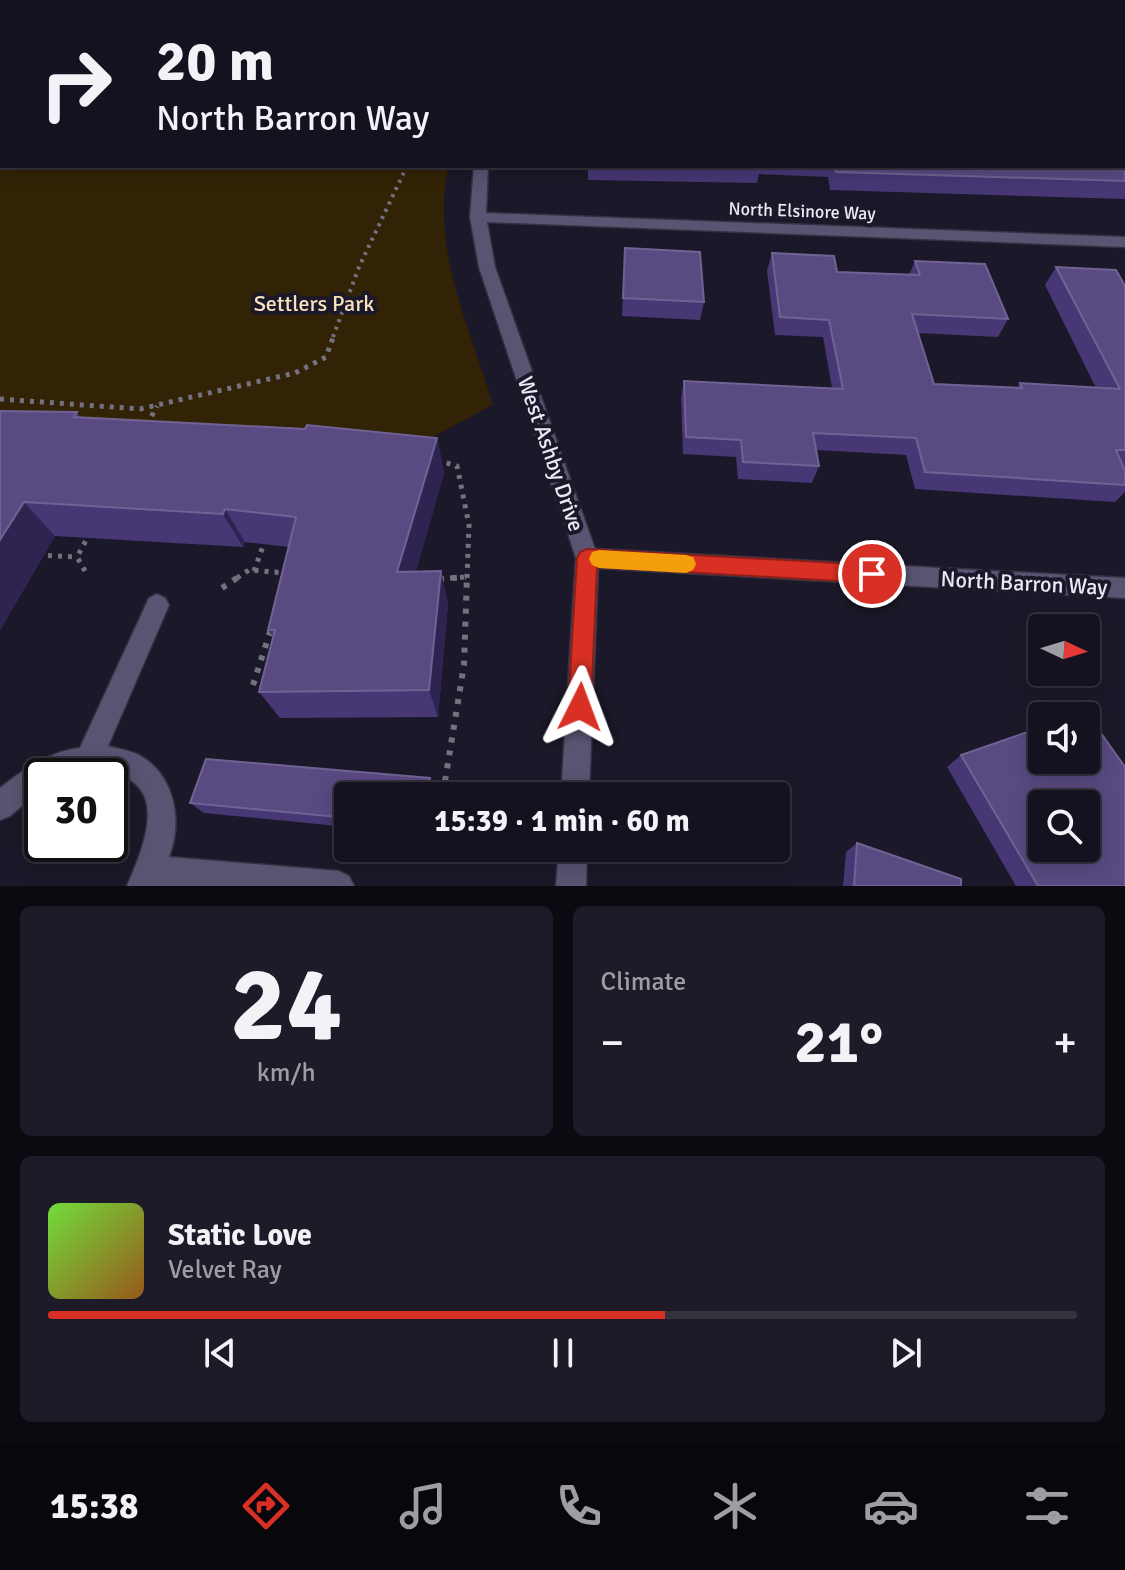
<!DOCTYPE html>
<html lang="en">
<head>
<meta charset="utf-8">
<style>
  :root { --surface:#14121f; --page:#1d1b28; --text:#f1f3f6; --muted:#9d9ea4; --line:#33323d; --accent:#d93025 }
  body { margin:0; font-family:Signika,sans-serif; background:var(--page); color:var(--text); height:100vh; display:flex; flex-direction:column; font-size:30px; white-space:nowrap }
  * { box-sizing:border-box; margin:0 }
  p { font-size:26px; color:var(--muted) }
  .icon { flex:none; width:44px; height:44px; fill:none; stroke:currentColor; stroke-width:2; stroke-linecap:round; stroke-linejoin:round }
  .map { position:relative; height:886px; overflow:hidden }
  .side { display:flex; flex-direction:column; gap:20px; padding:20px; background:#0b0a11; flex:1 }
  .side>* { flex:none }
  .hud { position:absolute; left:0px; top:0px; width:1126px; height:168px; box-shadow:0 4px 20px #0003,0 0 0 2px var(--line); background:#14121f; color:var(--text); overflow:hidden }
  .needle { width:52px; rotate:94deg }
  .buttons { position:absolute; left:1028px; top:614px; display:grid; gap:16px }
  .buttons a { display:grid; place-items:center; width:72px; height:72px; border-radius:8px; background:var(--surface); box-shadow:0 4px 20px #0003,0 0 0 2px var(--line); font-size:40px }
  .speed { position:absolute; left:24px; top:758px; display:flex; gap:16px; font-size:40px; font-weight:700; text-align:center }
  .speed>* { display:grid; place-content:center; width:104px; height:104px; border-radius:50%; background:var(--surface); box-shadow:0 4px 20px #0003,0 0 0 2px var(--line); line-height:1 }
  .speed .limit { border:4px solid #111; border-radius:12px; background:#fff; color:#111 }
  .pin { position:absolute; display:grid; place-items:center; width:68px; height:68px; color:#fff; margin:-34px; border:4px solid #fff; border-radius:50%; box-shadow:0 2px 8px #0007 }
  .me { position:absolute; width:88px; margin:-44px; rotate:3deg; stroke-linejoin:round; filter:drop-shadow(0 0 6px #0008) }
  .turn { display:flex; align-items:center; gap:28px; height:168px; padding:0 24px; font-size:36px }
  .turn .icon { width:104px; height:104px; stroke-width:2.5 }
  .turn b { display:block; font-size:56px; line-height:68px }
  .big { font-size:60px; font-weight:700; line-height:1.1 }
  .side .widget { flex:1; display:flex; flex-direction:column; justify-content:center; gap:12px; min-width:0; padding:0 28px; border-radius:12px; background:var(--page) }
  .side .dial { align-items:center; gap:0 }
  .dial b { font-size:104px; line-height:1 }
  .song { display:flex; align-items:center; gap:24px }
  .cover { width:96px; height:96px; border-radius:12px; background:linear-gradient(135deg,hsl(100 70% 55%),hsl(30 70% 35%)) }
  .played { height:8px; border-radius:4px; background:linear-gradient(90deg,var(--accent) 60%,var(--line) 60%) }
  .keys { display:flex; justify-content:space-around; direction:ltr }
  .heat { display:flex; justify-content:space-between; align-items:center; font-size:44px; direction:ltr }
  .side .tiles { flex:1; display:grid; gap:20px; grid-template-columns:1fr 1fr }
  .widget:last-child { grid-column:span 2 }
  .trip { position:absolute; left:334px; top:782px; width:456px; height:80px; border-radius:8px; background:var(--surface); box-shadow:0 4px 20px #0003,0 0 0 2px var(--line); font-weight:700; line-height:80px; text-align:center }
  .menu { display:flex; height:128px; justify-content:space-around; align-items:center; background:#08070c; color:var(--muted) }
  .menu .icon { width:56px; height:56px }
  .menu .on { color:var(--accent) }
  .menu b { font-size:36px; color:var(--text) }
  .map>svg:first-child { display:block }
  .green { fill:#322306 }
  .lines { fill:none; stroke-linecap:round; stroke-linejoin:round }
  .minor-casing { stroke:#343141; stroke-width:3 }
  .path-far2 { stroke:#747281; stroke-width:4; stroke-dasharray:3 5; stroke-linecap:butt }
  .path-far1 { stroke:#747281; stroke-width:5; stroke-dasharray:4 6; stroke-linecap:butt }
  .path { stroke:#747281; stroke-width:6; stroke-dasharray:5 8; stroke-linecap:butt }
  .minor { fill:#595472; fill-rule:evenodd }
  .wall { fill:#473775 }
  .shaded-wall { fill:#2e2351 }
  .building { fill:#594a82; stroke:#706394; stroke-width:2; fill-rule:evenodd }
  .route { fill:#d93025; stroke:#8d1f18; stroke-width:2 }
  .slow { fill:#f59e0b }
  .labels { text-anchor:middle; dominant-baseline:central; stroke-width:8; stroke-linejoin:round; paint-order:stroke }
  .far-street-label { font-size:18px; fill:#ebe9f5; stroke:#1b1829 }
  .park-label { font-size:22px; fill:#f8e1bb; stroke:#1b1829 }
  .street-label { font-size:22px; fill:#ebe9f5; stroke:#1b1829 }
</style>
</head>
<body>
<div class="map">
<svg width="1125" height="886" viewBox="0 0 1125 886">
  <rect width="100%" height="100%" fill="#1b1829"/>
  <path class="green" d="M 0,0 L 499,0 L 2,2 L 2,166 L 449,166 C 429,244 471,331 493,405 L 413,447 L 0,423 Z"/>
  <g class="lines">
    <defs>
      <g id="minor">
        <rect x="1124" y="7" width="1" height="6"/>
        <path d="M 474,166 L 488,166 L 486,213 L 1125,237 L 1125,247 L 487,222 L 495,267 L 595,549 L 1125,578 L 1125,598 L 598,568 L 589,796 L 561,796 L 576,558 L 479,267 L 470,217 Z"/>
        <path d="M 157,594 L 165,598 L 169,605 L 108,746 C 118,749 129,750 139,755 C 175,775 183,821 169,857 L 339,871 L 349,876 L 354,886 L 127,886 C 144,846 173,780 104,772 C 85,770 62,776 42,776 L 42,789 L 10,816 L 0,820 L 0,788 C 23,770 50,751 80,748 L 149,598 Z"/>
        <path d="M 559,848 L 587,848 L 586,886 L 556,886 Z"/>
      </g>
    </defs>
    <use href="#minor" class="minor-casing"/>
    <path class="path-far2" d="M 333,337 L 359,267 L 407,166"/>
    <g class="path-far1">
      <path d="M 0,399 L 140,409 L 295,373 L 326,357 L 334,335"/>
      <path d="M 147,425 L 157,406"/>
      <path d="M 437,460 L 457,466 L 469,525 L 467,578"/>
      <path d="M 38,555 L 77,557"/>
      <path d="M 85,571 L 77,557 L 90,533"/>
      <path d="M 254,571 L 266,538"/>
      <path d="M 237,578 L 249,570 L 286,573"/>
      <path d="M 450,578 L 466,577"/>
    </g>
    <g class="path">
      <path d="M 439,579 L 466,577"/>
      <path d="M 222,588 L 240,576"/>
      <path d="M 253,685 L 271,629"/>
      <path d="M 445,781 L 464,665 L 467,576"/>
    </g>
    <use href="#minor" class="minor"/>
  </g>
  <g class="wall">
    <path d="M 1125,38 L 1125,199 L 830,190 L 828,177 L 759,174 L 757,183 L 588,180 L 588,166 L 1124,166 Z"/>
    <path d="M 625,248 L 704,302 L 700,320 L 622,316 Z"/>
    <path d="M 772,253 L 837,272 L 909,275 L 915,261 L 1008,319 L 998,337 L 918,333 L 934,384 L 1017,388 L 1020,383 L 1096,388 L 1045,285 L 1056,267 L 1125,286 L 1125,468 L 1124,468 L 1125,471 L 1125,492 L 1115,502 L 915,489 L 906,455 L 816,450 L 819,466 L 812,483 L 738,479 L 736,457 L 683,454 L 681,398 L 684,381 L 832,388 L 823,337 L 775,335 L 767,271 Z"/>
    <path d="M 0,411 L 77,412 L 80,417 L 437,438 L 444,473 L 416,571 L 448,603 L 438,717 L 280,718 L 259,692 L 273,637 L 268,630 L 289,547 L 245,542 L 243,547 L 55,536 L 0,630 Z"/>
    <path d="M 961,755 L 1125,886 L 1016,886 L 947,767 Z"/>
    <path d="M 430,778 L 435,789 L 434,796 L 348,796 L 348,827 L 204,813 L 190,803 Z"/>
    <path d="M 857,843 L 961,886 L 843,886 L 846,852 Z"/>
  </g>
  <g class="shaded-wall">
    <path d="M 1013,0 L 1024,0 L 1024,2 L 1008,2 Z"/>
    <path d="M 437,438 L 444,473 L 407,603 L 397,572 Z"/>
    <path d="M 24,502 L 55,536 L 0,630 L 0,540 Z"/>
    <path d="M 225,509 L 245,542 L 243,547 L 223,514 Z"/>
    <path d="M 441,571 L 448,603 L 438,717 L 429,690 Z"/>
    <path d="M 430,778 L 435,789 L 434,796 L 427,796 Z"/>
  </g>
  <g class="building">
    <path d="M 574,0 L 1013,0 L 1008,2 L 574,2 Z"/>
    <path d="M 1124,38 L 1125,38 L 1125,181 L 836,172 L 834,166 L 1124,166 Z"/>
    <path d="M 625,248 L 700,252 L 704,302 L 623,298 Z"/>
    <path d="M 772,253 L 834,256 L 837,272 L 920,275 L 915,261 L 985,264 L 1008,319 L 912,314 L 934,384 L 1022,388 L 1020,383 L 1120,389 L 1056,267 L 1116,270 L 1125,286 L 1125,450 L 1116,450 L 1125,471 L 1125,485 L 925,472 L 916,438 L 813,433 L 819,466 L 743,462 L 741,440 L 686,437 L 684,381 L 843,389 L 829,320 L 780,317 Z"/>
    <path d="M 0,411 L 77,412 L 74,417 L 305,429 L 307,425 L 437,438 L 397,572 L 441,571 L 429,690 L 259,692 L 275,630 L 268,630 L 296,517 L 225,509 L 223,514 L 24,502 L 0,540 Z"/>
    <path d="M 1086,712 L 1125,767 L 1125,886 L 1038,886 L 961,755 L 1042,727 L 1042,760 L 1086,760 L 1086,716 L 1075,716 ZM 1042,804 L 1086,804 L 1086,848 L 1042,848 Z"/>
    <path d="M 206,759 L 430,778 L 427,796 L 348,796 L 348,818 L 190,803 Z"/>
    <path d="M 857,843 L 961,879 L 961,886 L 854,886 Z"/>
  </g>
  <path class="route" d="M 587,549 L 872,565 L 879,568 L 882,574 L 879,580 L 872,583 L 597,567 L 591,707 L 588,715 L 580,718 L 571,715 L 568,707 L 577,558 L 580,552 Z"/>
  <path class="slow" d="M 599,550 L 686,555 L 693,557 L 696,564 L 693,570 L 686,573 L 599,568 L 592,565 L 589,559 L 592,552 Z"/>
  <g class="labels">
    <g class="far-street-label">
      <text transform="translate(802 211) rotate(2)">North Elsinore Way</text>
    </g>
    <g class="park-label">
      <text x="314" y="303">Settlers Park</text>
    </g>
    <g class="street-label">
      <text transform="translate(551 454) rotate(71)">West Ashby Drive</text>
      <text transform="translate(1024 583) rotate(3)">North Barron Way</text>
    </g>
  </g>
</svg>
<div class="buttons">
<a><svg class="needle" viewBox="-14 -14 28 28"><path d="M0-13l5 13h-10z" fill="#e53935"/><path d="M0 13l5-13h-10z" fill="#9d9ea4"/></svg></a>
<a><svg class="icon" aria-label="sound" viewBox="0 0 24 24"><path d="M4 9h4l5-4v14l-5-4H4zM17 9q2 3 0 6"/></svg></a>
<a><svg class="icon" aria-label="search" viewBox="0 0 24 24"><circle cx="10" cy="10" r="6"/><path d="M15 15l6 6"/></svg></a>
</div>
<div class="speed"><div class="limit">30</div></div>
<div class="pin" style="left:872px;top:574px;background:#d93025"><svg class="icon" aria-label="arrive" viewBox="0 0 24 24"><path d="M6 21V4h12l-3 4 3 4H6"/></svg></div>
<svg class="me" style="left:580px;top:707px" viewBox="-20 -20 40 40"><path d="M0-17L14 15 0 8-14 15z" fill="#d93025" stroke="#fff" stroke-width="4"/></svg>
<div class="trip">15:39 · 1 min · 60 m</div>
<div class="hud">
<div class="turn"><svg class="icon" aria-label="right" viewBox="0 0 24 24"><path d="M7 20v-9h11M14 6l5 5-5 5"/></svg><div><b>20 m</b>North Barron Way</div></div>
</div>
</div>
<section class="side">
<div class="tiles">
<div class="widget dial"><b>24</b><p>km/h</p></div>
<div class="widget"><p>Climate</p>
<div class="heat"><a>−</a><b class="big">21°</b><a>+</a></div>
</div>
<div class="widget">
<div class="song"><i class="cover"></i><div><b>Static Love</b><p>Velvet Ray</p></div></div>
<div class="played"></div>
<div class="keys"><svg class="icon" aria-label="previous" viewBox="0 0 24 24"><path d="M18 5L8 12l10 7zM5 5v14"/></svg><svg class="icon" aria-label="pause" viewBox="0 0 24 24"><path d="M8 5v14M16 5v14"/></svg><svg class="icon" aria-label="next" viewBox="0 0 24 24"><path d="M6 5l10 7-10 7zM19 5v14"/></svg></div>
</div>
</div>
</section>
<nav class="menu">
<b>15:38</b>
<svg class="icon on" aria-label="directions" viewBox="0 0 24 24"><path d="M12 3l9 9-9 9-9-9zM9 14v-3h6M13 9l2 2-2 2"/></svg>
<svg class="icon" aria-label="music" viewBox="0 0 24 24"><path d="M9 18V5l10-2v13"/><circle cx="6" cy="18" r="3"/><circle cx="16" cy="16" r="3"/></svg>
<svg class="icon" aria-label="phone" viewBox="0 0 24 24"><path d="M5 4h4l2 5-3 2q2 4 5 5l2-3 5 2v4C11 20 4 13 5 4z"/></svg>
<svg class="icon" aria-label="climate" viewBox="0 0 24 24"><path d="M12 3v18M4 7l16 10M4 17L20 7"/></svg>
<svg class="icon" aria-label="car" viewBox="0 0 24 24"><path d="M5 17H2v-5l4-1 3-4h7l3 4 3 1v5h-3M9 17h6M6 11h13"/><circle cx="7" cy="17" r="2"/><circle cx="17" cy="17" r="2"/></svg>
<svg class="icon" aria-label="filters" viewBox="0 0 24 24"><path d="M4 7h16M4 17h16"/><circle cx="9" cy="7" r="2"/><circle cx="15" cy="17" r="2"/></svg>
</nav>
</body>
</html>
